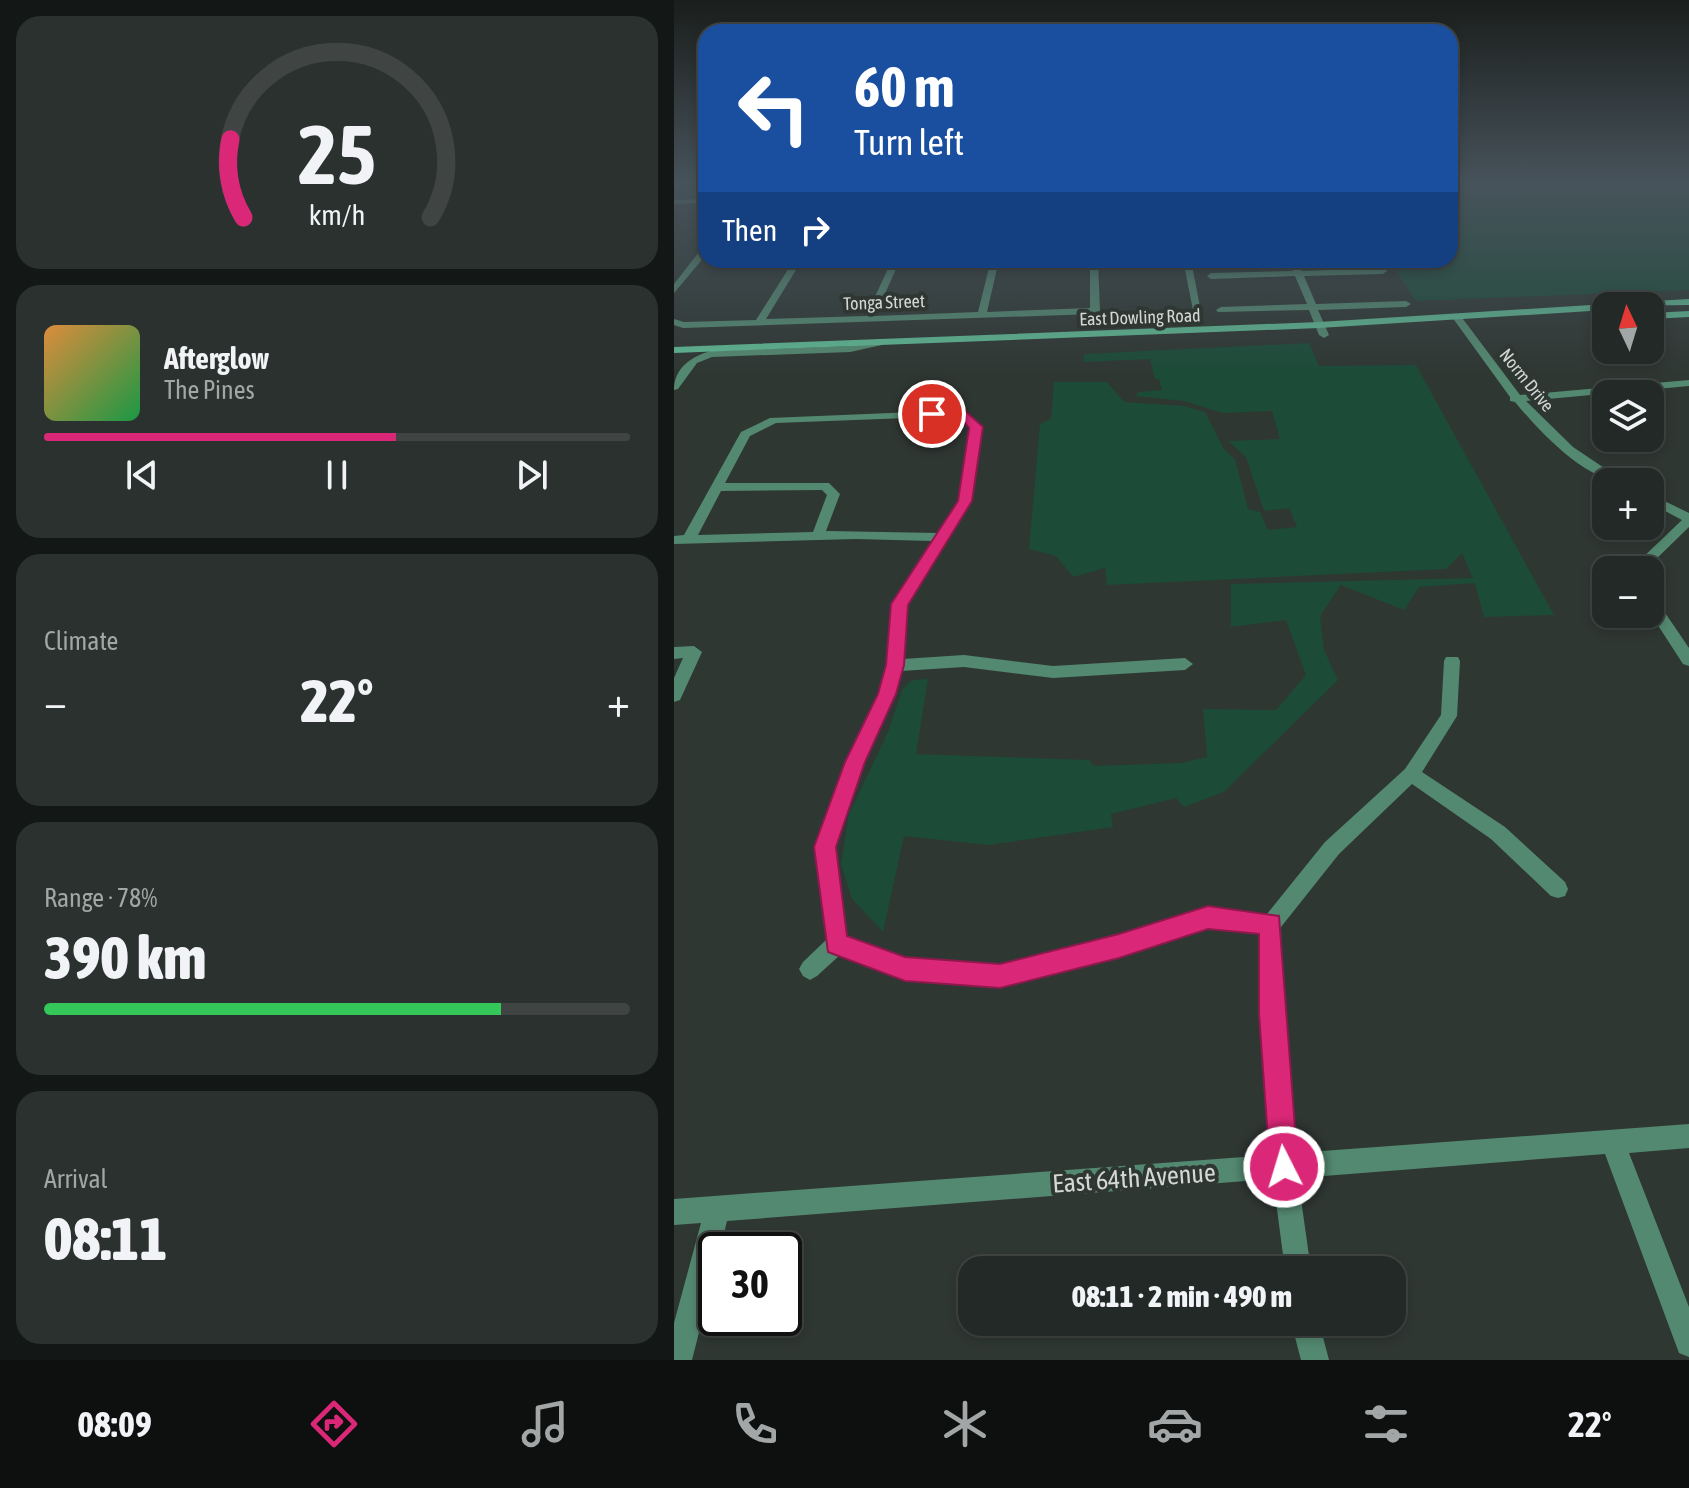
<!DOCTYPE html>
<html lang="en">
<head>
<meta charset="utf-8">
<style>
  :root { --surface:#232926; --page:#2b312e; --text:#f1f3f6; --muted:#a3a6a7; --line:#404543; --accent:#db2777 }
  body { margin:0; font-family:"Asap Condensed",sans-serif; background:var(--page); color:var(--text); height:100vh; display:flex; flex-direction:column; font-size:30px; white-space:nowrap }
  * { box-sizing:border-box; margin:0 }
  p { font-size:26px; color:var(--muted) }
  .icon { flex:none; width:44px; height:44px; fill:none; stroke:currentColor; stroke-width:2; stroke-linecap:round; stroke-linejoin:round }
  .map { position:relative; flex:1; overflow:hidden }
  .details { display:flex; flex-direction:column; gap:16px; padding:16px; background:#131715; width:674px }
  .details>* { flex:none }
  .hud { position:absolute; left:24px; top:24px; width:760px; height:244px; border-radius:24px; box-shadow:0 4px 12px #0003,0 0 0 2px var(--line); background:#1a4fa0; color:#fff; overflow:hidden }
  .needle { width:52px; rotate:356deg }
  .fabs { position:absolute; left:918px; top:292px; display:grid; gap:16px }
  .fabs a { display:grid; place-items:center; width:72px; height:72px; border-radius:16px; background:var(--surface); box-shadow:0 4px 12px #0003,0 0 0 2px var(--line); font-size:40px }
  .speed { position:absolute; left:24px; top:1232px; display:flex; gap:16px; font-size:40px; font-weight:700; text-align:center }
  .speed>* { display:grid; place-content:center; width:104px; height:104px; border-radius:50%; background:var(--surface); box-shadow:0 4px 12px #0003,0 0 0 2px var(--line); line-height:1 }
  .speed .limit { border:4px solid #111; border-radius:12px; background:#fff; color:#111 }
  .pin { position:absolute; display:grid; place-items:center; width:68px; height:68px; color:#fff; margin:-34px; border:4px solid #fff; border-radius:50%; box-shadow:0 2px 8px #0007 }
  .me { position:absolute; width:88px; margin:-44px; rotate:355deg; stroke-linejoin:round; filter:drop-shadow(0 0 6px #0008) }
  .turn { display:flex; align-items:center; gap:28px; height:168px; padding:0 24px; font-size:36px }
  .turn .icon { width:104px; height:104px; stroke-width:2.5 }
  .turn b { display:block; font-size:56px; line-height:68px }
  .then { display:flex; align-items:center; height:76px; padding:0 24px; background:#0003; gap:16px; font-size:30px }
  .big { font-size:60px; font-weight:800; line-height:1.1 }
  .details .widget { flex:1; display:flex; flex-direction:column; justify-content:center; gap:12px; min-width:0; padding:0 28px; border-radius:24px; background:var(--page) }
  .details .dial { align-items:center; gap:0 }
  .dial svg { height:208px; overflow:visible; fill:none; stroke:var(--line); stroke-width:7; stroke-linecap:round; text-anchor:middle }
  .dial text { fill:var(--text); stroke:none }
  .song { display:flex; align-items:center; gap:24px }
  .cover { width:96px; height:96px; border-radius:12px; background:linear-gradient(135deg,hsl(30 70% 55%),hsl(140 70% 35%)) }
  .played { height:8px; border-radius:4px; background:linear-gradient(90deg,var(--accent) 60%,var(--line) 60%) }
  .keys { display:flex; justify-content:space-around; direction:ltr }
  .heat { display:flex; justify-content:space-between; align-items:center; font-size:44px; direction:ltr }
  .charge { height:12px; border-radius:6px; background:linear-gradient(90deg,#34c759 78%,var(--line) 0) }
  .trip { position:absolute; left:284px; top:1256px; width:448px; height:80px; border-radius:24px; background:var(--surface); box-shadow:0 4px 12px #0003,0 0 0 2px var(--line); font-weight:800; line-height:80px; text-align:center }
  .dock { display:flex; height:128px; justify-content:space-around; align-items:center; background:#0e100f; color:var(--muted) }
  .dock .icon { width:56px; height:56px }
  .dock .current { color:var(--accent) }
  .dock b { font-size:36px; color:var(--text) }
  main { display:flex; flex:1; min-height:0 }
  .map>svg:first-child { display:block }
  .green { fill:#1c4b38 }
  .lines { fill:none; stroke-linecap:round; stroke-linejoin:round }
  .minor { fill:#548971; fill-rule:evenodd }
  .secondary { fill:#5fb792; fill-rule:evenodd }
  .route { fill:#db2777; stroke:#8e194d; stroke-width:2 }
  .labels { text-anchor:middle; dominant-baseline:central; stroke-width:8; stroke-linejoin:round; paint-order:stroke }
  .far-street-label { font-size:18px; fill:#d3d8d5; stroke:#2f3733 }
  .near-street-label { font-size:26px; fill:#d3d8d5; stroke:#2f3733 }
</style>
</head>
<body>
<main>
<section class="details">
<div class="widget dial"><svg viewBox="0 0 100 80">
<path d="M14 69A42 42 0 1 1 86 69"/>
<path d="M14 69A42 42 0 0 1 9 39" stroke="#db2777"/>
<text x="50" y="56" font-size="32" font-weight="700">25</text>
<text x="50" y="72" font-size="11">km/h</text>
</svg></div>
<div class="widget">
<div class="song"><i class="cover"></i><div><b>Afterglow</b><p>The Pines</p></div></div>
<div class="played"></div>
<div class="keys"><svg class="icon" aria-label="previous" viewBox="0 0 24 24"><path d="M18 5L8 12l10 7zM5 5v14"/></svg><svg class="icon" aria-label="pause" viewBox="0 0 24 24"><path d="M8 5v14M16 5v14"/></svg><svg class="icon" aria-label="next" viewBox="0 0 24 24"><path d="M6 5l10 7-10 7zM19 5v14"/></svg></div>
</div>
<div class="widget"><p>Climate</p>
<div class="heat"><a>−</a><b class="big">22°</b><a>+</a></div>
</div>
<div class="widget"><p>Range · 78%</p><b class="big">390 km</b><div class="charge"></div></div>
<div class="widget"><p>Arrival</p><b class="big">08:11</b></div>
</section>
<div class="map">
<svg width="1015" height="1360" viewBox="0 0 1015 1360">
  <rect width="100%" height="100%" fill="#2f3733"/>
  <g class="green">
    <path d="M 776,185 L 1015,185 L 1015,290 L 742,301 L 715,260 L 776,260 Z"/>
    <path d="M 635,343 L 645,366 L 742,365 L 880,615 L 810,617 L 801,583 L 745,587 L 730,610 L 667,585 L 646,616 L 650,650 L 664,680 L 550,792 L 510,807 L 502,798 L 437,814 L 439,827 L 314,845 L 230,836 L 209,932 L 178,899 L 167,864 L 175,814 L 214,732 L 229,688 L 238,680 L 254,679 L 242,754 L 415,760 L 420,766 L 507,763 L 533,757 L 529,709 L 602,710 L 632,675 L 612,620 L 557,627 L 557,584 L 799,578 L 788,553 L 772,569 L 433,585 L 431,568 L 399,577 L 382,556 L 355,549 L 366,424 L 377,419 L 380,382 L 433,382 L 450,402 L 510,406 L 531,412 L 550,449 L 561,459 L 574,509 L 586,512 L 594,530 L 623,527 L 615,508 L 590,511 L 572,457 L 554,441 L 606,439 L 598,411 L 548,413 L 510,401 L 461,396 L 465,392 L 488,390 L 485,379 L 481,379 L 476,359 L 409,362 L 410,354 Z"/>
  </g>
  <g class="lines">
    <g class="minor">
      <path d="M 0,185 L 6,185 L 0,189 Z"/>
      <path d="M 32,199 L 32,203 L 0,204 L 0,200 Z"/>
      <path d="M 29,247 L 32,247 L 32,255 L 0,293 L 0,284 Z"/>
      <path d="M 120,260 L 128,260 L 92,319 L 192,316 L 218,260 L 226,260 L 201,316 L 304,312 L 317,260 L 325,260 L 313,312 L 416,308 L 416,260 L 424,260 L 426,311 L 421,314 L 9,328 L 0,325 L 0,319 L 10,322 L 82,320 Z"/>
      <path d="M 509,260 L 517,260 L 527,312 L 519,310 Z"/>
      <path d="M 615,260 L 623,260 L 628,271 L 709,268 L 713,271 L 709,274 L 630,276 L 642,304 L 732,301 L 737,304 L 732,307 L 644,310 L 655,335 L 650,338 L 645,335 L 635,310 L 544,312 L 542,310 L 547,307 L 633,304 L 621,276 L 537,279 L 533,276 L 537,273 L 619,271 Z"/>
      <path d="M 783,314 L 786,315 L 846,395 L 1015,380 L 1015,386 L 852,401 L 899,447 L 951,482 C 912,482 865,431 841,402 L 836,401 L 836,397 L 778,317 Z"/>
      <path d="M 204,340 L 208,341 L 208,345 L 176,352 L 38,357 L 23,363 L 4,389 L 0,390 C 0,368 17,357 36,351 L 176,346 Z"/>
      <path d="M 289,410 L 308,427 L 297,501 L 232,604 L 229,659 L 290,655 L 379,666 L 511,658 L 519,664 L 511,670 L 379,678 L 290,667 L 227,671 L 221,694 L 190,762 L 160,847 L 172,937 L 231,958 L 326,965 L 445,936 L 534,907 L 593,914 L 651,842 L 731,769 L 767,715 L 770,661 L 772,657 L 784,657 L 786,661 L 783,716 L 748,772 L 831,827 L 891,882 L 894,889 L 891,896 L 884,898 L 877,896 L 817,839 L 738,784 L 665,854 L 607,927 L 609,1014 L 621,1153 L 1015,1124 L 1015,1148 L 955,1153 L 1015,1307 L 1015,1357 L 1005,1353 L 931,1154 L 624,1178 L 637,1270 L 611,1270 L 599,1179 L 53,1221 L 46,1250 L 42,1250 L 42,1266 L 18,1360 L 0,1360 L 0,1323 L 27,1223 L 0,1225 L 0,1199 L 597,1155 L 587,1014 L 587,933 L 534,927 L 445,956 L 326,987 L 231,980 L 166,955 L 143,976 L 136,980 L 129,976 L 125,969 L 129,962 L 152,940 L 142,847 L 172,762 L 205,694 L 213,665 L 218,604 L 258,541 L 182,539 L 0,544 L 0,536 L 10,535 L 67,432 L 96,418 ZM 286,416 L 296,428 L 285,501 L 264,533 L 152,531 L 166,494 L 155,483 L 51,483 L 76,436 L 102,423 ZM 148,490 L 153,495 L 139,532 L 24,535 L 47,491 Z"/>
      <path d="M 976,494 L 1015,513 L 1015,527 L 977,564 L 976,572 L 963,570 L 963,563 L 1008,520 L 976,503 Z"/>
      <path d="M 976,597 L 981,598 L 1015,648 L 1015,666 L 1009,664 L 976,613 Z"/>
      <path d="M 20,646 L 28,652 L 6,700 L 0,702 L 0,678 L 9,658 L 0,659 L 0,647 Z"/>
      <path d="M 617,1322 L 645,1322 L 655,1360 L 627,1360 Z"/>
    </g>
    <g class="secondary">
      <path d="M 1015,299 L 1015,305 L 940,306 L 945,303 Z"/>
      <path d="M 932,304 L 936,306 L 932,306 L 932,310 L 645,328 L 0,353 L 0,347 L 645,322 Z"/>
      <path d="M 1015,311 L 1015,317 L 976,319 L 976,313 Z"/>
    </g>
  </g>
  <linearGradient id="sky" x2="0" y2="1"><stop stop-color="#1a1e1c"/><stop offset="0.49" stop-color="#47535b"/><stop offset="1" stop-color="#47535b" stop-opacity="0"/></linearGradient>
  <rect width="1015" height="375" fill="url(#sky)"/>
  <path class="route" d="M 289,409 L 309,427 L 298,501 L 234,605 L 230,665 L 222,694 L 191,762 L 162,847 L 173,936 L 231,957 L 326,964 L 445,934 L 534,906 L 605,916 L 624,1167 L 620,1177 L 610,1181 L 600,1177 L 596,1167 L 585,1014 L 585,934 L 534,929 L 445,958 L 326,988 L 231,981 L 154,952 L 140,847 L 171,762 L 204,694 L 212,665 L 217,604 L 284,501 L 295,428 L 286,417 L 258,418 L 251,414 L 258,411 Z"/>
  <g class="labels">
    <g class="far-street-label">
      <text transform="translate(210 302) rotate(-2)">Tonga Street</text>
      <text transform="translate(466 317) rotate(-2)">East Dowling Road</text>
      <text transform="translate(853 380) rotate(51)">Norm Drive</text>
    </g>
    <g class="near-street-label">
      <text transform="translate(460 1178) rotate(-4)">East 64th Avenue</text>
    </g>
  </g>
</svg>
<div class="fabs">
<a><svg class="needle" viewBox="-14 -14 28 28"><path d="M0-13l5 13h-10z" fill="#e53935"/><path d="M0 13l5-13h-10z" fill="#a3a6a7"/></svg></a>
<a><svg class="icon" aria-label="layers" viewBox="0 0 24 24"><path d="M12 4l9 5-9 5-9-5zM3 14l9 5 9-5"/></svg></a>
<a>+</a>
<a>−</a>
</div>
<div class="speed"><div class="limit">30</div></div>
<div class="pin" style="left:258px;top:414px;background:#d93025"><svg class="icon" aria-label="arrive" viewBox="0 0 24 24"><path d="M6 21V4h12l-3 4 3 4H6"/></svg></div>
<svg class="me" style="left:610px;top:1167px" viewBox="-20 -20 40 40"><circle r="17" fill="#db2777" stroke="#fff" stroke-width="3"/><path d="M0-11L8 9 0 5-8 9z" fill="#fff"/></svg>
<div class="trip">08:11 · 2 min · 490 m</div>
<div class="hud">
<div class="turn"><svg class="icon" aria-label="left" viewBox="0 0 24 24"><path d="M17 20v-9H6M10 6l-5 5 5 5"/></svg><div><b>60 m</b>Turn left</div></div>
<div class="then">Then<svg class="icon" aria-label="right" viewBox="0 0 24 24"><path d="M7 20v-9h11M14 6l5 5-5 5"/></svg></div>
</div>
</div>
</main>
<nav class="dock">
<b>08:09</b>
<svg class="icon current" aria-label="directions" viewBox="0 0 24 24"><path d="M12 3l9 9-9 9-9-9zM9 14v-3h6M13 9l2 2-2 2"/></svg>
<svg class="icon" aria-label="music" viewBox="0 0 24 24"><path d="M9 18V5l10-2v13"/><circle cx="6" cy="18" r="3"/><circle cx="16" cy="16" r="3"/></svg>
<svg class="icon" aria-label="phone" viewBox="0 0 24 24"><path d="M5 4h4l2 5-3 2q2 4 5 5l2-3 5 2v4C11 20 4 13 5 4z"/></svg>
<svg class="icon" aria-label="climate" viewBox="0 0 24 24"><path d="M12 3v18M4 7l16 10M4 17L20 7"/></svg>
<svg class="icon" aria-label="car" viewBox="0 0 24 24"><path d="M5 17H2v-5l4-1 3-4h7l3 4 3 1v5h-3M9 17h6M6 11h13"/><circle cx="7" cy="17" r="2"/><circle cx="17" cy="17" r="2"/></svg>
<svg class="icon" aria-label="filters" viewBox="0 0 24 24"><path d="M4 7h16M4 17h16"/><circle cx="9" cy="7" r="2"/><circle cx="15" cy="17" r="2"/></svg>
<b>22°</b>
</nav>
</body>
</html>
